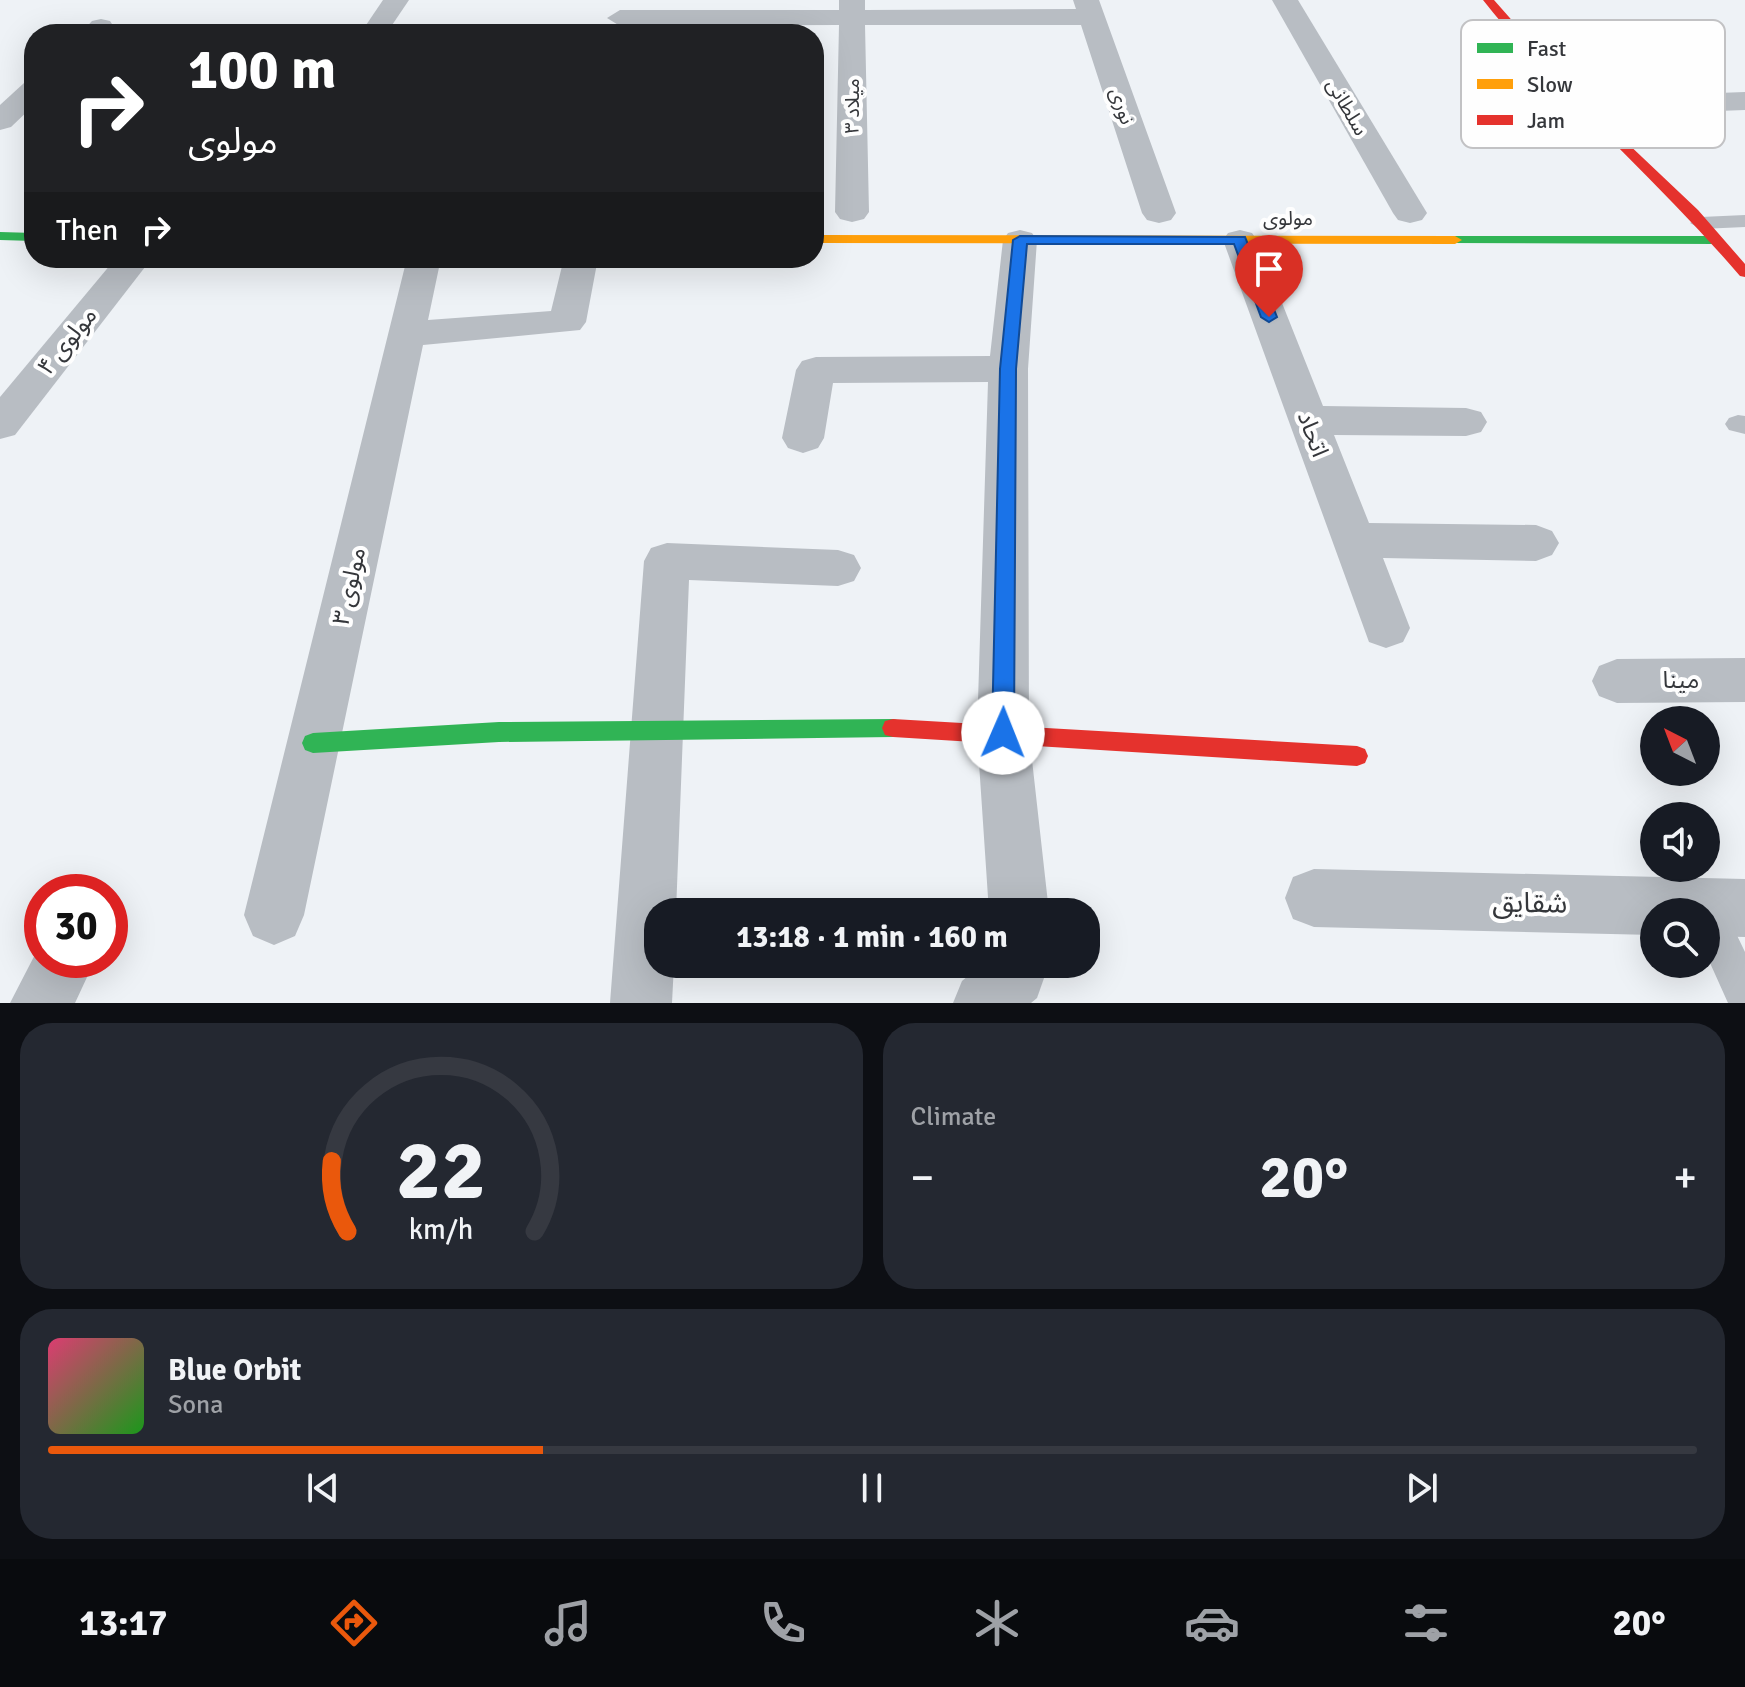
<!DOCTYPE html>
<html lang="en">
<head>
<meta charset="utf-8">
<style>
  :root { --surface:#171b24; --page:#242831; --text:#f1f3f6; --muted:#9ea1a6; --line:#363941; --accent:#ea580c }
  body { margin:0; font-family:Signika,"Noto Sans Arabic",sans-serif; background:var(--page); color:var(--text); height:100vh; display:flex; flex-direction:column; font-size:30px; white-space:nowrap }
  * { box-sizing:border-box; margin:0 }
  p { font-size:26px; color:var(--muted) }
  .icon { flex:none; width:44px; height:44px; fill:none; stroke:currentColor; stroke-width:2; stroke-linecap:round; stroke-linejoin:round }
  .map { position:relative; height:1003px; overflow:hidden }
  .details { display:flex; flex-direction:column; gap:20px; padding:20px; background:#0d0f14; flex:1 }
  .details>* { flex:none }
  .hud { position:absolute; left:24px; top:24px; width:800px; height:244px; border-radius:32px; box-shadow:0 8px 32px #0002; background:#202124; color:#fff; overflow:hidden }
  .needle { width:52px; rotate:318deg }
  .tools { position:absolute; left:1640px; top:706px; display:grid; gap:16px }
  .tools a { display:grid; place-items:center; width:80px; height:80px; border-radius:50%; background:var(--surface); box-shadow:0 8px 32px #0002; font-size:40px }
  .speed { position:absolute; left:24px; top:874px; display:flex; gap:16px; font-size:40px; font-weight:700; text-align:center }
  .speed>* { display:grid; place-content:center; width:104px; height:104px; border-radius:50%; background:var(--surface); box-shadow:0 8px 32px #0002; line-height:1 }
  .speed .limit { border:12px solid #d22; background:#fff; color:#111 }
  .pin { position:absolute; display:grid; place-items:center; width:68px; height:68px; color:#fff; margin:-82px -34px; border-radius:50% 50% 50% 0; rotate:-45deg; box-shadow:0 0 8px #0007 }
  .pin .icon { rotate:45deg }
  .me { position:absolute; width:88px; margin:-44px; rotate:1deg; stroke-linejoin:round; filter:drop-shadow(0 0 6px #0008) }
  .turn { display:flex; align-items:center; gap:28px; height:168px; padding:0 32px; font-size:36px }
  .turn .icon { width:104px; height:104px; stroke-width:2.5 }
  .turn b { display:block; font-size:56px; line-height:68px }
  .then { display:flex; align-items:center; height:76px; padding:0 32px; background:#0003; gap:16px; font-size:30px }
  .big { font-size:60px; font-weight:700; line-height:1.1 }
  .details .card { flex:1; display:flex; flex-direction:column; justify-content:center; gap:12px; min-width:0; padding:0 28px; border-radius:32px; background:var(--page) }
  .details .dial { align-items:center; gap:0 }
  .dial svg { height:208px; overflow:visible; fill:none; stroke:var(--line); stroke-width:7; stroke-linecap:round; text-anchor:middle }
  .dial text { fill:var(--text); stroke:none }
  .song { display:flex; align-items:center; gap:24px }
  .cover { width:96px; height:96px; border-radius:12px; background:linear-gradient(135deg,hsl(340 70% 55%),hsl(120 70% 35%)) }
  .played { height:8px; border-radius:4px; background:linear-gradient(90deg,var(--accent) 30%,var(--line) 30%) }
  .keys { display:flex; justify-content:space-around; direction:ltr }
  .heat { display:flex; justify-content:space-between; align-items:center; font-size:44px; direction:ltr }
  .details .tiles { flex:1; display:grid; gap:20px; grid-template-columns:1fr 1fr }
  .card:last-child { grid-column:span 2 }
  .trip { position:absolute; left:644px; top:898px; width:456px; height:80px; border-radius:32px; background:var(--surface); box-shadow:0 8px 32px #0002; font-weight:700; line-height:80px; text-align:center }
  .dock { display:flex; height:128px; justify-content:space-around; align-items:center; background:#090b0e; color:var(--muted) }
  .dock .icon { width:56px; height:56px }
  .dock .current { color:var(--accent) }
  .dock b { font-size:36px; color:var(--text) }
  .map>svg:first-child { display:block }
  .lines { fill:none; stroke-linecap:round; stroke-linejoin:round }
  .lane { fill:#b8bdc3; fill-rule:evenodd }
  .street { fill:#b8bdc3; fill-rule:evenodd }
  .fast { fill:#30b455; fill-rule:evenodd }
  .slow { fill:#ff9f0a; fill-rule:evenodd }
  .jam { fill:#e5322d; fill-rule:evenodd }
  .route { fill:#1a73e8; stroke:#114b97; stroke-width:2 }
  .labels { text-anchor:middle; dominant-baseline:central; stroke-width:8; stroke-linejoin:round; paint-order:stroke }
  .far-street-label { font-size:20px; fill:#35373b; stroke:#fefefe }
  .street-label { font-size:24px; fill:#35373b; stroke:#fefefe }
  .near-street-label { font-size:28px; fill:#35373b; stroke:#fefefe }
  .key { fill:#fefefe; stroke:#c2c2c4; stroke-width:2 }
  .key-label { font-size:22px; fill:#35373b }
</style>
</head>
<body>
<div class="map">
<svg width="1745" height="1003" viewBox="0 0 1745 1003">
  <rect width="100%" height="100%" fill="#eef2f6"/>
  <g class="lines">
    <g class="lane">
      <path d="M 1745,215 L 1745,227 L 1701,229 L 1690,223 L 1701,217 Z"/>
      <path d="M 1738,415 L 1745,416 L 1745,434 L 1729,430 L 1725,424 L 1729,418 Z"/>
      <path d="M 1704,888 L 1717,894 L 1745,952 L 1745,1003 L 1728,1003 L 1706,954 L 1706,912 L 1687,912 L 1685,907 L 1691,894 Z"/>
    </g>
    <g class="street">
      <path d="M 383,0 L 409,0 L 386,34 L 360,34 Z"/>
      <path d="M 839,0 L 865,0 L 865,10 L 1076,9 L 1073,0 L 1099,0 L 1176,213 L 1171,220 L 1159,223 L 1147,220 L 1142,213 L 1081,25 L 865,25 L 869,212 L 864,219 L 852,222 L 840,219 L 835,212 L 839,25 L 620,26 L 607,18 L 620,10 L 839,10 Z"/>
      <path d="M 1272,0 L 1298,0 L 1427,213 L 1422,220 L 1410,223 L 1398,220 L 1393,213 Z"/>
      <path d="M 101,19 L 110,21 L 114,27 L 109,34 L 80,34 L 92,21 Z"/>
      <path d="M 34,80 L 34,105 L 11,127 L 0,130 L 0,105 L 24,83 Z"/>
      <path d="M 1745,92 L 1745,110 L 1582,116 L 1572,113 L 1567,107 L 1572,101 L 1582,98 Z"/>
      <path d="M 1020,230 L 1032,233 L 1037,240 L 1028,369 L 1029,733 L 1049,912 L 989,912 L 977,733 L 988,382 L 833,383 L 824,438 L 818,448 L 803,453 L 788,448 L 782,438 L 796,370 L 802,361 L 816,357 L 990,356 L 1003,240 L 1008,233 Z"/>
      <path d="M 1240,230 L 1252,233 L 1257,240 L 1323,406 L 1466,408 L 1481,412 L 1487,422 L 1481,432 L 1466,436 L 1334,435 L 1369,523 L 1536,525 L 1552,531 L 1559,543 L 1552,555 L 1536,561 L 1383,558 L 1410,628 L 1403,642 L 1386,648 L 1369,642 L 1223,240 L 1228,233 Z"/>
      <path d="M 116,258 L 152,258 L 15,435 L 0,439 L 0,397 Z"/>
      <path d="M 407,258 L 441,258 L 428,320 L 551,311 L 564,258 L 598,258 L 586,322 L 580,330 L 423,345 L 304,915 L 295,936 L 274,945 L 253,936 L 244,915 Z"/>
      <path d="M 667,543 L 838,550 L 854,555 L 861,568 L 854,581 L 838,586 L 689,580 L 676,912 L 658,912 L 658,964 L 674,964 L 672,1003 L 610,1003 L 644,561 L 651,548 Z"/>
      <path d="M 1745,658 L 1745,702 L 1617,703 L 1599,696 L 1592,681 L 1599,666 L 1617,659 Z"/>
      <path d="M 1314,869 L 1745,879 L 1745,937 L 1706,936 L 1706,912 L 1654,912 L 1654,935 L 1314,927 L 1293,919 L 1285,898 L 1293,877 Z"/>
      <path d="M 42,941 L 42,960 L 95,960 L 75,1003 L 10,1003 Z"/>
      <path d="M 982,964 L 1049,964 L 1037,998 L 1031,1003 L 953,1003 L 962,981 Z"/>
    </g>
    <g class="fast">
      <path d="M 0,232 L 34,233 L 34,241 L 0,240 Z"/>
      <path d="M 1455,236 L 1714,236 L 1721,240 L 1714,244 L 1450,243 L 1448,240 Z"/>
      <path d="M 893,719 L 901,721 L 904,728 L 901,735 L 893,737 L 499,742 L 313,753 L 305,750 L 302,743 L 305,736 L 313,733 L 499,722 Z"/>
    </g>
    <path class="slow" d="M 814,235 L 1455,236 L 1462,240 L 1455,244 L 814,243 Z"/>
    <g class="jam">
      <path d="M 1483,0 L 1494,0 L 1586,104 L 1698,210 L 1745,264 L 1745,277 L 1740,276 C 1658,180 1561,99 1483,0 Z"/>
      <path d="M 893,719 L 1357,746 L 1365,749 L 1368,756 L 1365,763 L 1357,766 L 893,737 L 885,735 L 882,728 L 885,721 Z"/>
    </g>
  </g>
  <path class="route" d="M 1020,236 L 1245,237 L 1277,317 L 1269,322 L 1261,317 L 1234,244 L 1027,244 L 1016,369 L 1014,733 L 1011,740 L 1003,742 L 996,740 L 992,733 L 1000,369 L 1013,240 Z"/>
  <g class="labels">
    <g class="far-street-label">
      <text transform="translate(852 106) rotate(-90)">میلاد ۳</text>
      <text transform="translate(1122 106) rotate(71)">نوری</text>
      <text transform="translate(1347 107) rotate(60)">سلطانی</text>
      <text x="1288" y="218">مولوی</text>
    </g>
    <g class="street-label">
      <text transform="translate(67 341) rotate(-51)">مولوی ۴</text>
      <text transform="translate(1313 434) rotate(69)">اتحاد</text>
      <text transform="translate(349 586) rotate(-77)">مولوی ۳</text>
      <text x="1681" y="680">مینا</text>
    </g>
    <g class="near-street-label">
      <text transform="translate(1530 903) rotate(1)">شقایق</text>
    </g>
  </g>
  <rect x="1461" y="20" width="264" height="128" rx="12" class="key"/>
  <rect x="1477" y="43" width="36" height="10" fill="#30b455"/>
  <rect x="1477" y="79" width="36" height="10" fill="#ff9f0a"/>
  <rect x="1477" y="115" width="36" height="10" fill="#e5322d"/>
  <g class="key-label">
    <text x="1527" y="56">Fast</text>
    <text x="1527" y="92">Slow</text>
    <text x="1527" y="128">Jam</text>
  </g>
</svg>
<div class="tools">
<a><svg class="needle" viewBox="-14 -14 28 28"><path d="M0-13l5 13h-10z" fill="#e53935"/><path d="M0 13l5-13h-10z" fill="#9ea1a6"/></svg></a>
<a><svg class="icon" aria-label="sound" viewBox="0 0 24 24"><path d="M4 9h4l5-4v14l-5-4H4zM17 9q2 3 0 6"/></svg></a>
<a><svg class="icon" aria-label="search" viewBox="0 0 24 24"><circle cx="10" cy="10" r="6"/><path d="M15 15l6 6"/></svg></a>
</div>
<div class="speed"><div class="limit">30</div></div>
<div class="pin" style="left:1269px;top:317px;background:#d93025"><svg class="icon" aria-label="arrive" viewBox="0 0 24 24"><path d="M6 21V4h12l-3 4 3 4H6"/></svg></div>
<svg class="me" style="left:1003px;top:733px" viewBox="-20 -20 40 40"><circle r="19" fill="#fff"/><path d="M0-13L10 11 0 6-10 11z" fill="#1a73e8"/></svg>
<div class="trip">13:18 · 1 min · 160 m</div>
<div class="hud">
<div class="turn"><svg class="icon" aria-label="right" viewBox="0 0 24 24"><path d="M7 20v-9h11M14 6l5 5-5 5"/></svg><div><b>100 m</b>مولوی</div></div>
<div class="then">Then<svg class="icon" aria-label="right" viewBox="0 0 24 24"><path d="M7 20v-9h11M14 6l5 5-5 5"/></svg></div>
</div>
</div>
<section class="details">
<div class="tiles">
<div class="card dial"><svg viewBox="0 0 100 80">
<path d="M14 69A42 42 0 1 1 86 69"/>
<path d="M14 69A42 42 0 0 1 8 42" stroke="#ea580c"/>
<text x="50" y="56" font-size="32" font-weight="700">22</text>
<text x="50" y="72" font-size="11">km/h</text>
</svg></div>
<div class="card"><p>Climate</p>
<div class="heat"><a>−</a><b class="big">20°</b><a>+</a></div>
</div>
<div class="card">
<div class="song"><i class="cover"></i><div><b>Blue Orbit</b><p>Sona</p></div></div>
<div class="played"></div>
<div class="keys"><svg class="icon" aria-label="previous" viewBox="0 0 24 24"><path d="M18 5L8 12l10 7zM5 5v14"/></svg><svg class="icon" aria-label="pause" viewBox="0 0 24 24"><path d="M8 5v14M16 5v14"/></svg><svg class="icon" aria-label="next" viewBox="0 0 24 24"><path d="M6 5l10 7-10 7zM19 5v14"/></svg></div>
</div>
</div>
</section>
<nav class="dock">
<b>13:17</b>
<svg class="icon current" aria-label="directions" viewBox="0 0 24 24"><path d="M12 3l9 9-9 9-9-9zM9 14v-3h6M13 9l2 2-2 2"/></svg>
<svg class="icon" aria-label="music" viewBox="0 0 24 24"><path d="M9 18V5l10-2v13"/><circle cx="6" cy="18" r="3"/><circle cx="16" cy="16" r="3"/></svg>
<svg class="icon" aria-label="phone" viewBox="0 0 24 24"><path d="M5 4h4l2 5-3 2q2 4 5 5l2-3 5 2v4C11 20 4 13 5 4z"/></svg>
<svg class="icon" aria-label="climate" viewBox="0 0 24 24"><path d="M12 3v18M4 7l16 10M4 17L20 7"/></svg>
<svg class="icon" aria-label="car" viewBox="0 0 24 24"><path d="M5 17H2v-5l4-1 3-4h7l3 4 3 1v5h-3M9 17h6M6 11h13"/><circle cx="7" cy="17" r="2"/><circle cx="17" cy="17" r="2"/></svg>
<svg class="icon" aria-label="filters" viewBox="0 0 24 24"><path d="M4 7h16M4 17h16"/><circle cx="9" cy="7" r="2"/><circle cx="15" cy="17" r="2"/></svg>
<b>20°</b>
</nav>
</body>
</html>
